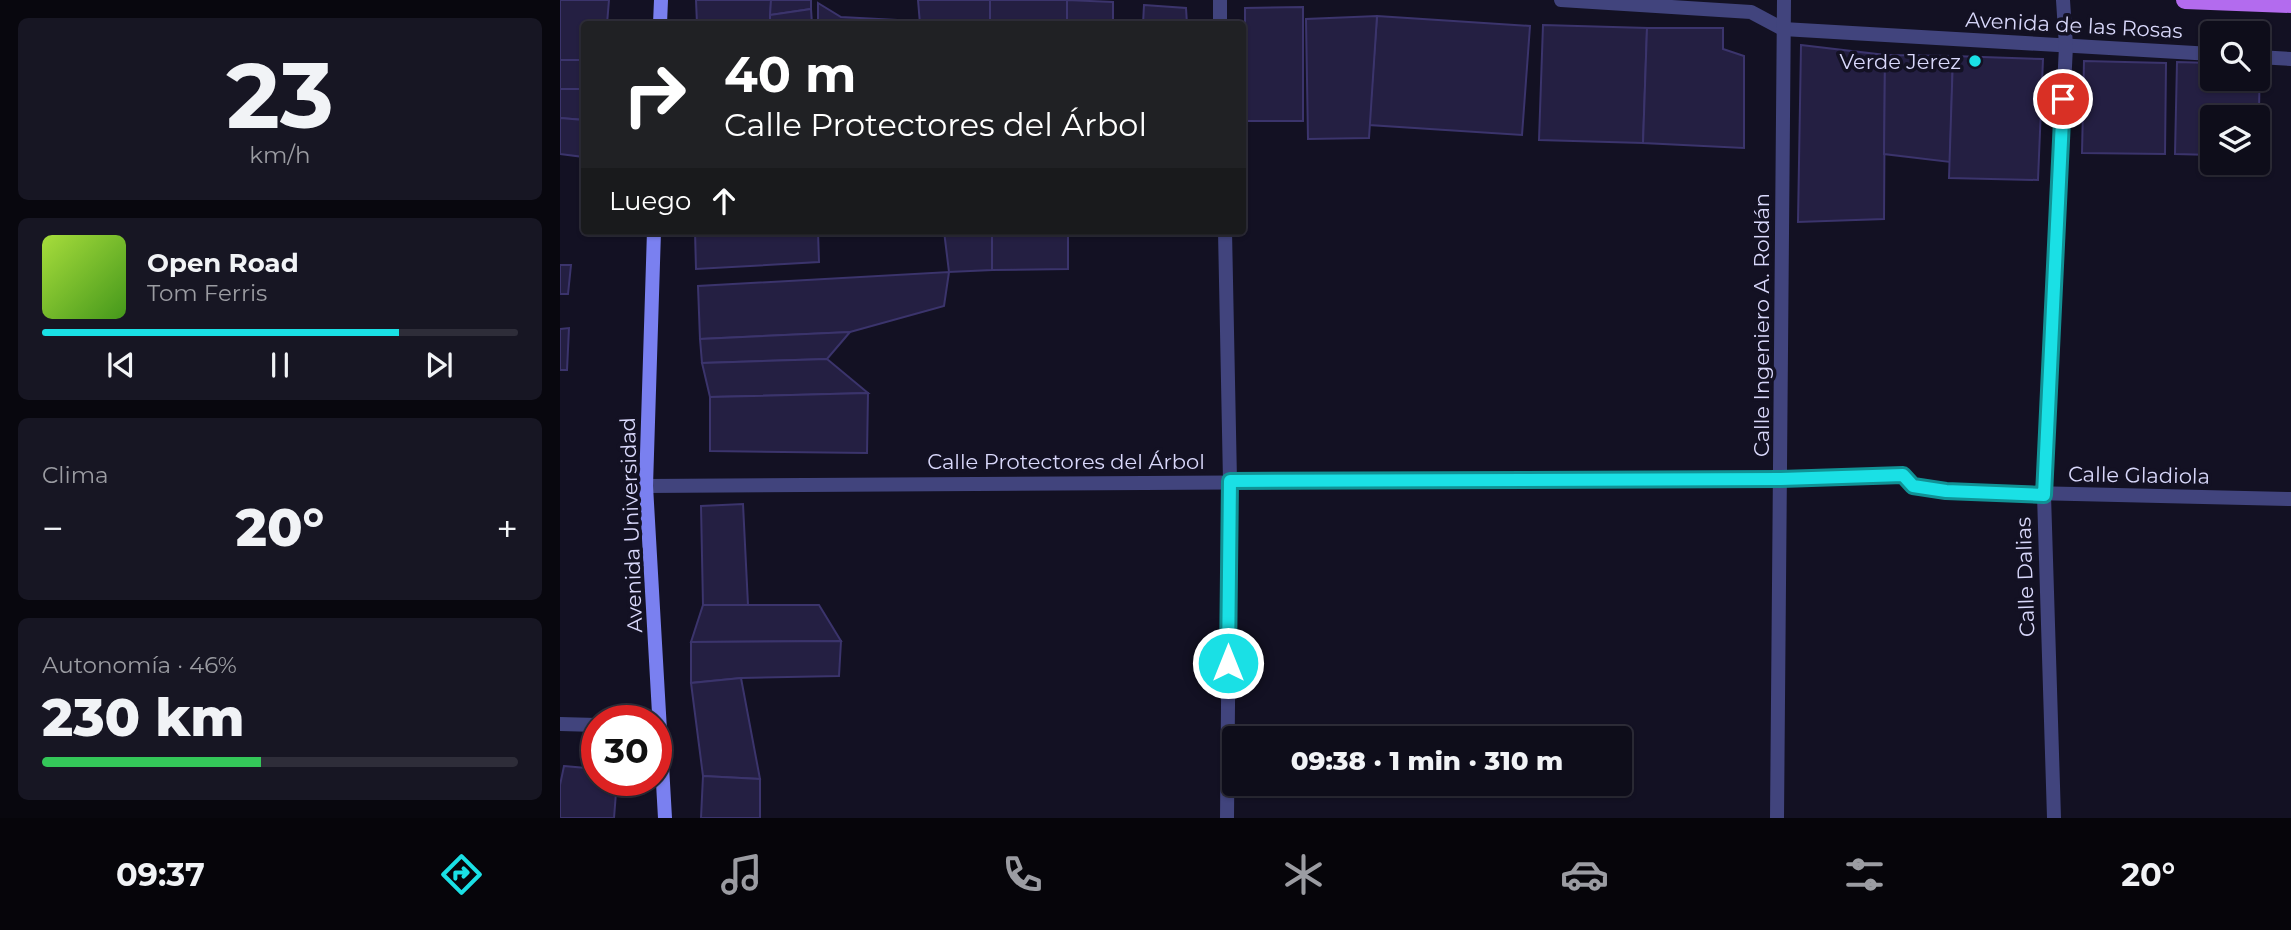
<!DOCTYPE html>
<html lang="es">
<head>
<meta charset="utf-8">
<style>
  :root { --surface:#0e0d1a; --page:#171623; --text:#f1f3f6; --muted:#9b9ca2; --line:#2e2d39; --accent:#1ae0e5 }
  body { margin:0; font-family:Montserrat,sans-serif; background:var(--page); color:var(--text); height:100vh; display:flex; flex-direction:column; font-size:26px; white-space:nowrap }
  * { box-sizing:border-box; margin:0 }
  p { font-size:23px; color:var(--muted) }
  .icon { flex:none; width:38px; height:38px; fill:none; stroke:currentColor; stroke-width:2; stroke-linecap:round; stroke-linejoin:round }
  .map { position:relative; flex:1; overflow:hidden }
  .drawer { display:flex; flex-direction:column; gap:18px; padding:18px; background:#08070e; width:560px }
  .drawer>* { flex:none }
  .top-card { position:absolute; left:21px; top:21px; width:665px; height:214px; border-radius:7px; box-shadow:0 2px 5px #0004,0 0 0 2px var(--line); background:#202124; color:#fff; overflow:hidden }
  .buttons { position:absolute; left:1640px; top:21px; display:grid; gap:14px }
  .buttons a { display:grid; place-items:center; width:70px; height:70px; border-radius:7px; background:var(--surface); box-shadow:0 2px 5px #0004,0 0 0 2px var(--line); font-size:35px }
  .speed { position:absolute; left:21px; top:705px; display:flex; gap:14px; font-size:35px; font-weight:700; text-align:center }
  .speed>* { display:grid; place-content:center; width:91px; height:91px; border-radius:50%; background:var(--surface); box-shadow:0 2px 5px #0004,0 0 0 2px var(--line); line-height:1 }
  .speed .limit { border:10px solid #d22; background:#fff; color:#111 }
  .pin { position:absolute; display:grid; place-items:center; width:60px; height:60px; color:#fff; margin:-30px; border:4px solid #fff; border-radius:50%; box-shadow:0 2px 7px #0007 }
  .me { position:absolute; width:77px; margin:-38px; rotate:0deg; stroke-linejoin:round; filter:drop-shadow(0 0 5px #0008) }
  .turn { display:flex; align-items:center; gap:24px; height:147px; padding:0 28px; font-size:32px }
  .turn .icon { width:91px; height:91px; stroke-width:2.5 }
  .turn b { display:block; font-size:49px; line-height:60px }
  .then { display:flex; align-items:center; height:66px; padding:0 28px; background:#0003; gap:14px; font-size:26px }
  .big { font-size:52px; font-weight:800; line-height:1.1 }
  .drawer .card { flex:1; display:flex; flex-direction:column; justify-content:center; gap:10px; min-width:0; padding:0 24px; border-radius:10px; background:var(--page) }
  .drawer .dial { align-items:center; gap:0 }
  .dial b { font-size:91px; line-height:1 }
  .song { display:flex; align-items:center; gap:21px }
  .cover { width:84px; height:84px; border-radius:10px; background:linear-gradient(135deg,hsl(80 70% 55%),hsl(100 70% 35%)) }
  .played { height:7px; border-radius:4px; background:linear-gradient(90deg,var(--accent) 75%,var(--line) 75%) }
  .keys { display:flex; justify-content:space-around; direction:ltr }
  .heat { display:flex; justify-content:space-between; align-items:center; font-size:38px; direction:ltr }
  .charge { height:10px; border-radius:5px; background:linear-gradient(90deg,#34c759 46%,var(--line) 0) }
  .trip { position:absolute; left:662px; top:726px; width:410px; height:70px; border-radius:7px; background:var(--surface); box-shadow:0 2px 5px #0004,0 0 0 2px var(--line); font-weight:800; line-height:70px; text-align:center }
  .dock { display:flex; height:112px; justify-content:space-around; align-items:center; background:#06050a; color:var(--muted) }
  .dock .icon { width:49px; height:49px }
  .dock .selected { color:var(--accent) }
  .dock b { font-size:32px; color:var(--text) }
  main { display:flex; flex:1; min-height:0 }
  .map>svg:first-child { display:block }
  .building { fill:#241f42; stroke:#3b346c; stroke-width:2 }
  .lines { fill:none; stroke-linecap:round; stroke-linejoin:round }
  .street { stroke:#41447d; stroke-width:14 }
  .secondary { stroke:#7a80f0; stroke-width:14 }
  .primary { stroke:#b36bee; stroke-width:18 }
  .route-casing { stroke:#119295; stroke-width:18 }
  .route { stroke:#1ae0e5; stroke-width:12 }
  .poi-dot { fill:#1ae0e5; stroke:#131123; stroke-width:2.5 }
  .labels { text-anchor:middle; dominant-baseline:central; stroke-width:7; stroke-linejoin:round; paint-order:stroke }
  .street-label { font-size:21px; fill:#d9d8fb; stroke:#131123 }
  .poi-label { font-size:21px; fill:#d9d8fb; stroke:#131123; text-anchor:end }
</style>
</head>
<body>
<main>
<section class="drawer">
<div class="card dial"><b>23</b><p>km/h</p></div>
<div class="card">
<div class="song"><i class="cover"></i><div><b>Open Road</b><p>Tom Ferris</p></div></div>
<div class="played"></div>
<div class="keys"><svg class="icon" aria-label="previous" viewBox="0 0 24 24"><path d="M18 5L8 12l10 7zM5 5v14"/></svg><svg class="icon" aria-label="pause" viewBox="0 0 24 24"><path d="M8 5v14M16 5v14"/></svg><svg class="icon" aria-label="next" viewBox="0 0 24 24"><path d="M6 5l10 7-10 7zM19 5v14"/></svg></div>
</div>
<div class="card"><p>Clima</p>
<div class="heat"><a>−</a><b class="big">20°</b><a>+</a></div>
</div>
<div class="card"><p>Autonomía · 46%</p><b class="big">230 km</b><div class="charge"></div></div>
</section>
<div class="map">
<svg width="1731" height="818" viewBox="0 0 1731 818">
  <rect width="100%" height="100%" fill="#131123"/>
  <g class="building">
    <path d="M 0,0 L 49,0 L 47,24 L 24,24 L 24,60 L 0,60 Z"/>
    <path d="M 136,0 L 211,0 L 210,24 L 137,24 Z"/>
    <path d="M 211,0 L 251,0 L 251,9 L 210,15 Z"/>
    <path d="M 358,0 L 430,0 L 430,24 L 360,24 Z"/>
    <rect x="430" y="0" width="77" height="24"/>
    <path d="M 507,0 L 553,2 L 553,24 L 507,24 Z"/>
    <path d="M 258,3 L 281,17 L 337,20 L 338,24 L 258,24 Z"/>
    <path d="M 584,5 L 626,8 L 627,24 L 583,24 Z"/>
    <path d="M 743,7 L 743,121 L 685,121 L 685,8 Z"/>
    <path d="M 251,9 L 252,24 L 210,24 L 210,15 Z"/>
    <path d="M 817,16 L 970,26 L 962,135 L 809,125 Z"/>
    <path d="M 817,16 L 809,138 L 748,139 L 746,19 Z"/>
    <path d="M 983,25 L 1087,28 L 1083,143 L 979,140 Z"/>
    <path d="M 1087,28 L 1163,28 L 1163,49 L 1184,56 L 1184,148 L 1083,143 Z"/>
    <path d="M 1241,45 L 1325,55 L 1324,219 L 1238,222 Z"/>
    <path d="M 1325,55 L 1393,56 L 1390,162 L 1324,154 Z"/>
    <path d="M 1393,56 L 1483,59 L 1478,180 L 1389,178 Z"/>
    <rect x="0" y="60" width="24" height="29"/>
    <path d="M 1524,61 L 1606,63 L 1605,154 L 1522,153 Z"/>
    <path d="M 1617,62 L 1652,63 L 1652,79 L 1698,79 L 1698,63 L 1700,63 L 1698,155 L 1698,117 L 1652,117 L 1652,155 L 1615,154 Z"/>
    <path d="M 0,89 L 24,89 L 24,120 L 0,118 Z"/>
    <path d="M 0,118 L 24,120 L 24,157 L 0,154 Z"/>
    <path d="M 135,231 L 258,231 L 259,262 L 136,269 Z"/>
    <path d="M 384,231 L 432,231 L 432,270 L 389,272 Z"/>
    <path d="M 432,231 L 508,231 L 508,269 L 432,270 Z"/>
    <path d="M 0,265 L 11,265 L 8,294 L 0,294 Z"/>
    <path d="M 389,272 L 384,306 L 290,332 L 140,339 L 138,286 Z"/>
    <path d="M 9,328 L 7,370 L 0,370 L 0,329 Z"/>
    <path d="M 290,332 L 267,359 L 142,363 L 140,339 Z"/>
    <path d="M 267,359 L 308,393 L 150,397 L 142,363 Z"/>
    <path d="M 308,393 L 307,453 L 150,451 L 150,397 Z"/>
    <path d="M 183,504 L 188,605 L 143,605 L 141,506 Z"/>
    <path d="M 143,605 L 259,605 L 281,641 L 131,642 Z"/>
    <path d="M 281,641 L 279,676 L 181,678 L 131,683 L 131,642 Z"/>
    <path d="M 181,678 L 200,779 L 143,776 L 131,683 Z"/>
    <path d="M 4,766 L 37,769 L 37,780 L 57,780 L 54,818 L 0,818 L 0,785 Z"/>
    <path d="M 143,776 L 200,779 L 200,818 L 141,818 Z"/>
  </g>
  <g class="lines">
    <g class="street">
      <path d="M 660,0 L 660,24"/>
      <path d="M 1001,0 L 1191,12 L 1223,29 L 1652,54"/>
      <path d="M 1698,57 L 1731,59"/>
      <path d="M 665,231 L 670,481 L 667,818"/>
      <path d="M 86,486 L 1221,479 L 1343,475 L 1353,486 L 1386,491 L 1731,499"/>
      <path d="M 0,724 L 37,725"/>
      <path d="M 1217,818 L 1224,0"/>
      <path d="M 1494,818 L 1484,495 L 1506,46 L 1503,0"/>
    </g>
    <g class="secondary">
      <path d="M 100,24 L 101,0"/>
      <path d="M 94,231 L 86,486 L 105,818"/>
    </g>
    <path class="primary" d="M 1625,0 L 1731,4"/>
  </g>
  <g class="lines">
    <defs>
      <path id="route" d="M 668,663 L 670,481 L 1221,479 L 1343,475 L 1353,486 L 1386,491 L 1484,495 L 1503,99"/>
    </defs>
    <use href="#route" class="route-casing"/>
    <use href="#route" class="route"/>
  </g>
  <circle class="poi-dot" cx="1415" cy="61" r="7"/>
  <g class="labels">
    <g class="street-label">
      <text transform="translate(1514 25) rotate(3)">Avenida de las Rosas</text>
      <text transform="translate(1201 325) rotate(-90)">Calle Ingeniero A. Roldán</text>
      <text x="506" y="461">Calle Protectores del Árbol</text>
      <text transform="translate(1579 475) rotate(1)">Calle Gladiola</text>
      <text transform="translate(71 525) rotate(-92)">Avenida Universidad</text>
      <text transform="translate(1465 577) rotate(-92)">Calle Dalias</text>
    </g>
    <g class="poi-label">
      <text x="1401" y="61">Verde Jerez</text>
    </g>
  </g>
</svg>
<div class="buttons">
<a><svg class="icon" aria-label="search" viewBox="0 0 24 24"><circle cx="10" cy="10" r="6"/><path d="M15 15l6 6"/></svg></a>
<a><svg class="icon" aria-label="layers" viewBox="0 0 24 24"><path d="M12 4l9 5-9 5-9-5zM3 14l9 5 9-5"/></svg></a>
</div>
<div class="speed"><div class="limit">30</div></div>
<div class="pin" style="left:1503px;top:99px;background:#d93025"><svg class="icon" aria-label="arrive" viewBox="0 0 24 24"><path d="M6 21V4h12l-3 4 3 4H6"/></svg></div>
<svg class="me" style="left:668px;top:663px" viewBox="-20 -20 40 40"><circle r="17" fill="#1ae0e5" stroke="#fff" stroke-width="3"/><path d="M0-11L8 9 0 5-8 9z" fill="#fff"/></svg>
<div class="trip">09:38 · 1 min · 310 m</div>
<div class="top-card">
<div class="turn"><svg class="icon" aria-label="right" viewBox="0 0 24 24"><path d="M7 20v-9h11M14 6l5 5-5 5"/></svg><div><b>40 m</b>Calle Protectores del Árbol</div></div>
<div class="then">Luego<svg class="icon" aria-label="ahead" viewBox="0 0 24 24"><path d="M12 20V5M6 11l6-6 6 6"/></svg></div>
</div>
</div>
</main>
<nav class="dock">
<b>09:37</b>
<svg class="icon selected" aria-label="directions" viewBox="0 0 24 24"><path d="M12 3l9 9-9 9-9-9zM9 14v-3h6M13 9l2 2-2 2"/></svg>
<svg class="icon" aria-label="music" viewBox="0 0 24 24"><path d="M9 18V5l10-2v13"/><circle cx="6" cy="18" r="3"/><circle cx="16" cy="16" r="3"/></svg>
<svg class="icon" aria-label="phone" viewBox="0 0 24 24"><path d="M5 4h4l2 5-3 2q2 4 5 5l2-3 5 2v4C11 20 4 13 5 4z"/></svg>
<svg class="icon" aria-label="climate" viewBox="0 0 24 24"><path d="M12 3v18M4 7l16 10M4 17L20 7"/></svg>
<svg class="icon" aria-label="car" viewBox="0 0 24 24"><path d="M5 17H2v-5l4-1 3-4h7l3 4 3 1v5h-3M9 17h6M6 11h13"/><circle cx="7" cy="17" r="2"/><circle cx="17" cy="17" r="2"/></svg>
<svg class="icon" aria-label="filters" viewBox="0 0 24 24"><path d="M4 7h16M4 17h16"/><circle cx="9" cy="7" r="2"/><circle cx="15" cy="17" r="2"/></svg>
<b>20°</b>
</nav>
</body>
</html>
